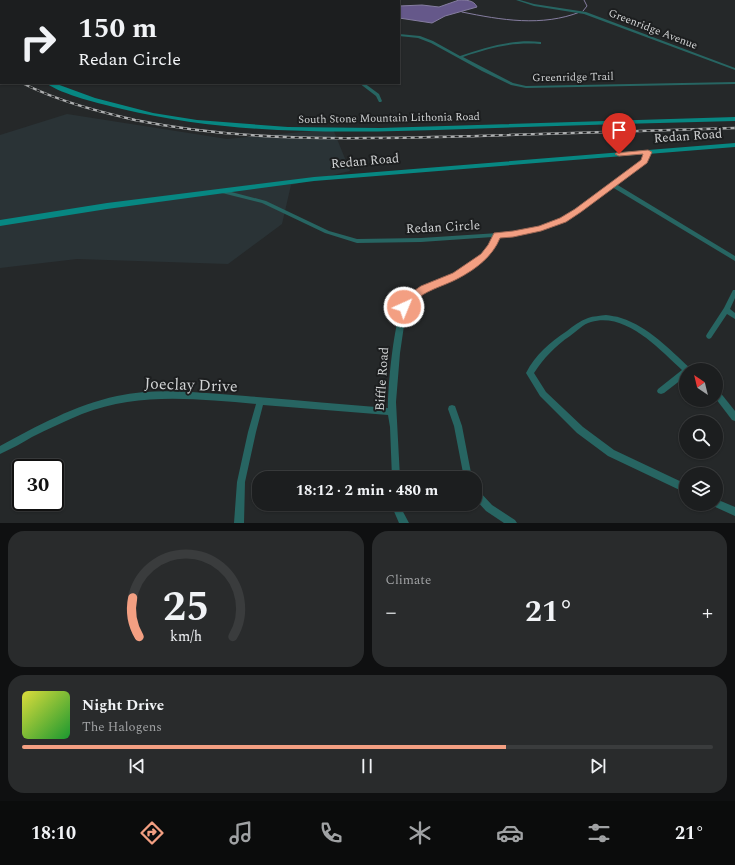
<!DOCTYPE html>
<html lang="en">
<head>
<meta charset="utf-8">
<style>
  :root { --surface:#1c1e1f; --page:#292b2c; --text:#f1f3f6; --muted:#a0a2a4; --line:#3a3c3d; --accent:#f39f82 }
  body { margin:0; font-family:Spectral,serif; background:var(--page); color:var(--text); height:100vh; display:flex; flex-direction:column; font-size:15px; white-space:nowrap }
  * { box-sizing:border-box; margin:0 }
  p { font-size:13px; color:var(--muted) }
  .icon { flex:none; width:22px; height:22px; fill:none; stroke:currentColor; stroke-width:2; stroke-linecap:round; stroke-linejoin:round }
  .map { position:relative; height:523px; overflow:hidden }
  .drawer { display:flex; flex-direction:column; gap:8px; padding:8px; background:#0f1011; flex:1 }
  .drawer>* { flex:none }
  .top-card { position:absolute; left:0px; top:0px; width:400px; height:84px; box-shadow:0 1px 3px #0004,0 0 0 1px var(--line); background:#1c1e1f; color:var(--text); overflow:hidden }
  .needle { width:26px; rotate:325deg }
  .controls { position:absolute; left:679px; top:363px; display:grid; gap:8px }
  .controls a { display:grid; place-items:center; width:44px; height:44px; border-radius:50%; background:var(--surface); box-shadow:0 1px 3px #0004,0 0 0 1px var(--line); font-size:20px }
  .speed { position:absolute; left:12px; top:459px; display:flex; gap:8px; font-size:20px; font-weight:700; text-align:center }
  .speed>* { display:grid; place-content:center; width:52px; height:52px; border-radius:50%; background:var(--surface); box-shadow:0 1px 3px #0004,0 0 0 1px var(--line); line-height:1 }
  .speed .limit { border:2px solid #111; border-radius:6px; background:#fff; color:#111 }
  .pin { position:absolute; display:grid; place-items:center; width:34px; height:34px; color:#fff; margin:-41px -17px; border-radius:50% 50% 50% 0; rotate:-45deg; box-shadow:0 0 4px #0007 }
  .pin .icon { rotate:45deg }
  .me { position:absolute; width:44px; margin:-22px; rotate:44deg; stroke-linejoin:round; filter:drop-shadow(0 0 3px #0008) }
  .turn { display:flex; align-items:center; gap:14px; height:84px; padding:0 12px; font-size:18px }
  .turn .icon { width:52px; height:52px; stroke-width:2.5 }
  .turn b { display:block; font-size:28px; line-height:34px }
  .big { font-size:30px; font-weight:700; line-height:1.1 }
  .drawer .widget { flex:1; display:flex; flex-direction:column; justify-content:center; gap:6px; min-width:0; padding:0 14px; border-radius:16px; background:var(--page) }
  .drawer .dial { align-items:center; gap:0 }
  .dial svg { height:104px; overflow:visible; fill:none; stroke:var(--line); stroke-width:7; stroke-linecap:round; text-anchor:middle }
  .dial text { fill:var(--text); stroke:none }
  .song { display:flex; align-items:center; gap:12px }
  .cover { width:48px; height:48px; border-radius:6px; background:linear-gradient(135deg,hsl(60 70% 55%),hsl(130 70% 35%)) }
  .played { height:4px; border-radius:2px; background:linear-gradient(90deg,var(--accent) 70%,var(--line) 70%) }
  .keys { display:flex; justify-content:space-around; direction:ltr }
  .heat { display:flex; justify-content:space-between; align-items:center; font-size:22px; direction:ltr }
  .drawer .tiles { flex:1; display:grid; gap:8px; grid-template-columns:1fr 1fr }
  .widget:last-child { grid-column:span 2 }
  .trip { position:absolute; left:252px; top:471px; width:230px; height:40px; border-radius:16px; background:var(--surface); box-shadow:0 1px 3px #0004,0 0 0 1px var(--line); font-weight:700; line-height:40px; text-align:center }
  .tabs { display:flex; height:64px; justify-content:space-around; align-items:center; background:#0b0c0c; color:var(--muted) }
  .tabs .icon { width:28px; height:28px }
  .tabs .selected { color:var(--accent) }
  .tabs b { font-size:18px; color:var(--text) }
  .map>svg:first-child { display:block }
  .built { fill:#2a3336 }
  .water { fill:#65588a; stroke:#857da0 }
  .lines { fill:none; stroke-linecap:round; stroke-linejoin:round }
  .stream { stroke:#857da0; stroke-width:1 }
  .minor { fill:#276562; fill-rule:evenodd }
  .secondary { fill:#078782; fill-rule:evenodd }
  .rail-casing { stroke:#acaeaf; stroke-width:2.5 }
  .rail { stroke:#1c1e1f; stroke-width:1.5; stroke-dasharray:4; stroke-linecap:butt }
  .route { fill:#f39f82; stroke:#9e6754 }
  .labels { text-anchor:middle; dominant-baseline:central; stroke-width:4; stroke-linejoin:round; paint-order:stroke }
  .far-street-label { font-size:11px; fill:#d1d3d4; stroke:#1c1e1f }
  .street-label { font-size:13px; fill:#d1d3d4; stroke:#1c1e1f }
  .near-street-label { font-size:16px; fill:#d1d3d4; stroke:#1c1e1f }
</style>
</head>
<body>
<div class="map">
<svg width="735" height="523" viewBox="0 0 735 523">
  <rect width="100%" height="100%" fill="#252829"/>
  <path class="built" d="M 67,114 L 227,139 L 333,129 L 350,171 L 291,185 L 282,224 L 228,264 L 77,259 L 0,268 L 0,135 Z"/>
  <path class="water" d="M 459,0 C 466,0 474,0 477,7 L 445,16 L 432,23 L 399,18 L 399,6 L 422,5 L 439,7 Z"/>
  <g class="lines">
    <g class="stream">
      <path d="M 583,11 L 587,6 L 584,0"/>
      <path d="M 462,12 C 501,20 542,27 580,12"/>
    </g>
    <g class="minor">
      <path d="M 516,0 L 520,0 L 534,4 L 586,12 L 735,68 L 735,70 L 584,14 L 534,6 Z"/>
      <path d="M 399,34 L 420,36 L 433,41 L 460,56 C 486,47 513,39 541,42 L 541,44 L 540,44 C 510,42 490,48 463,57 L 513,83 L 526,86 L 735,82 L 735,84 L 526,88 L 511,85 L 482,71 L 431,43 L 418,38 L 399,36 Z"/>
      <path d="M 359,83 L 364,83 L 379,94 L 382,101 L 381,102 L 379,102 L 376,96 Z"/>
      <path d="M 646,151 L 650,151 L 650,152 L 646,162 L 616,184 L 735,256 L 735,261 L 612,187 C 598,198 581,213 565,221 C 545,231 521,235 499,237 L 488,255 L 473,268 L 456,278 L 419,295 L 411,302 L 408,307 L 405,319 L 400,353 L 396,402 L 400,478 L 392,478 L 390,427 L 388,415 L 263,405 L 256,432 L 245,482 L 244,523 L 234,523 L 237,482 L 248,432 L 256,404 C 196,399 139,392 82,414 C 65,421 48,429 32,437 C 22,443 11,449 0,454 L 0,446 C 37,426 75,405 117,396 C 159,387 203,393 246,396 C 294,400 341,404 388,408 C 388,387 394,311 407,297 C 414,290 424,286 434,283 C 458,273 480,261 493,237 L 421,242 L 357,243 L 325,233 L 262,203 L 218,192 L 217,191 L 218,190 L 220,189 L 266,201 L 329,231 L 357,239 L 421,238 L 513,232 L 540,226 L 561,219 L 642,160 Z"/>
      <path d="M 733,290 L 735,290 L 735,298 L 730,309 L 735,313 L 735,319 L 727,314 L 711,338 L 709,339 L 707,338 L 706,336 L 707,334 L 724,308 Z"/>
      <path d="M 606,315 C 611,316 616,316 621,318 C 649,327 669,349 690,368 L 691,370 L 686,370 L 686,376 L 664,393 L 661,394 L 658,393 L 657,391 L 658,389 L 682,370 C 659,349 626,312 591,322 C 583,324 577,331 570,336 C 555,346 544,358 534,373 L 546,392 L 583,427 L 614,450 L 686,484 L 686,493 L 608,456 L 577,433 L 540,396 L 526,373 C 535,355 550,342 567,331 C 573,326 580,321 588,318 C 593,316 600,316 606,315 Z"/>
      <path d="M 716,390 L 719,391 L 735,411 L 735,421 L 732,420 L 716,399 Z"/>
      <path d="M 452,405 L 455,406 L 462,426 L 472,478 L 464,478 L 454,426 L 448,409 L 449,406 Z"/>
      <path d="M 475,489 L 478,490 L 492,505 L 515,520 L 517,523 L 504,523 L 486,511 L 475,499 Z"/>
      <path d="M 716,499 L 735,507 L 735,516 L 713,506 L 712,504 L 716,504 Z"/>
      <path d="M 393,504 L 401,504 L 401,508 L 409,523 L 399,523 L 393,509 Z"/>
    </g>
    <g class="secondary">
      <path d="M 0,51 L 1,52 L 1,56 L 0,55 Z"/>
      <path d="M 46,83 L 54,83 L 95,98 L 153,113 L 197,120 L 288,127 L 380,128 L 735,117 L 735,121 C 645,123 556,126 466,129 C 350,133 235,136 122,109 C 102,104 62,95 46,83 Z"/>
      <path d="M 735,143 L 735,147 L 314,181 L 107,209 L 0,226 L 0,220 L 107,203 L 314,177 Z"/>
    </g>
    <defs>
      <path id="rail" d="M 22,83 C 58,101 96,111 135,120 C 248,143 363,139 478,136 C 564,133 649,131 735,128"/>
    </defs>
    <use href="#rail" class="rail-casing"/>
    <use href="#rail" class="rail"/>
  </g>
  <path class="route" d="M 648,150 L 652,152 L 647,163 L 581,212 L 566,222 L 541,231 L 513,237 L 500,238 C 493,256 476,269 459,278 C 441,288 418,291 408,310 L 401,310 L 399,307 L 405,297 L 421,286 L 453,273 L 481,254 L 488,245 L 494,233 L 513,231 L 539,226 L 560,218 L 575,209 L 641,160 L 643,154 L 619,156 L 615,154 L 616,153 Z"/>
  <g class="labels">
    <g class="far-street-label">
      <text transform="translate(653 29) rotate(21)">Greenridge Avenue</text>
      <text transform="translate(573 77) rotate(-1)">Greenridge Trail</text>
      <text transform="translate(389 118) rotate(-1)">South Stone Mountain Lithonia Road</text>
    </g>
    <g class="street-label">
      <text transform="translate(688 136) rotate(-4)">Redan Road</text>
      <text transform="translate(365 161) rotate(-5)">Redan Road</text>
      <text transform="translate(443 227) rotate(-3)">Redan Circle</text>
      <text transform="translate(382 379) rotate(-86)">Biffle Road</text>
    </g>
    <g class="near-street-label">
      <text transform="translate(191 385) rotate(2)">Joeclay Drive</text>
    </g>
  </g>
</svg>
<div class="controls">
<a><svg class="needle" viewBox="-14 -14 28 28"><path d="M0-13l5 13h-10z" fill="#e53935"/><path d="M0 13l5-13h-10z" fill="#a0a2a4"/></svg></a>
<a><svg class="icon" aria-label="search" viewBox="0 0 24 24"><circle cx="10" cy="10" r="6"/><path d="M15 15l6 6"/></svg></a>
<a><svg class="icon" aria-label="layers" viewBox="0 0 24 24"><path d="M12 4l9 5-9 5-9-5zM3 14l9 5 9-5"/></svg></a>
</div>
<div class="speed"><div class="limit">30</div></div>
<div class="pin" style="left:619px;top:154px;background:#d93025"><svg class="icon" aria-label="arrive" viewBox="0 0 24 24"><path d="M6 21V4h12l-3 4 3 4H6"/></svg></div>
<svg class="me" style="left:404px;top:307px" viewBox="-20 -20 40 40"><circle r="17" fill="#f39f82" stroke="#fff" stroke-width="3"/><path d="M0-11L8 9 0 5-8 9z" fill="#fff"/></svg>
<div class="trip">18:12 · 2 min · 480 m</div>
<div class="top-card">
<div class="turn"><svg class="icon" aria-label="right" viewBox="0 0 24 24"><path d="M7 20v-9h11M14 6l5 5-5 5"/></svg><div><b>150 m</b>Redan Circle</div></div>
</div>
</div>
<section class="drawer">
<div class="tiles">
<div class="widget dial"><svg viewBox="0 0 100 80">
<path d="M14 69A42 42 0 1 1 86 69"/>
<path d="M14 69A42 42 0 0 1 9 39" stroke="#f39f82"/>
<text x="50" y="56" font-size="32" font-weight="700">25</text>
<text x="50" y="72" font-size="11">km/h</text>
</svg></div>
<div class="widget"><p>Climate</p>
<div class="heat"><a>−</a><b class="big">21°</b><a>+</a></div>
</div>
<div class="widget">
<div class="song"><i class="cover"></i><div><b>Night Drive</b><p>The Halogens</p></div></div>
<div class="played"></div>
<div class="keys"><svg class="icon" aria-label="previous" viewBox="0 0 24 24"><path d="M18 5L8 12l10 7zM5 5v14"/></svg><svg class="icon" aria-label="pause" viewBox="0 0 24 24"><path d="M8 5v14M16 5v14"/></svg><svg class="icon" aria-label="next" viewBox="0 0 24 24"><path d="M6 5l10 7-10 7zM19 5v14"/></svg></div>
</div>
</div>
</section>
<nav class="tabs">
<b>18:10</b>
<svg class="icon selected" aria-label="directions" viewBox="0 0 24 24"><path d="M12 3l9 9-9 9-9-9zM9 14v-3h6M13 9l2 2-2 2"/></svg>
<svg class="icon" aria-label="music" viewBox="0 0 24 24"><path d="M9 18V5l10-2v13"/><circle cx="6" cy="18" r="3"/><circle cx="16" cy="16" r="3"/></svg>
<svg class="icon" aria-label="phone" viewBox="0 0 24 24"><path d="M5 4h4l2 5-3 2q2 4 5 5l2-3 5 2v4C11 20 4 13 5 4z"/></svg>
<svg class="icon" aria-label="climate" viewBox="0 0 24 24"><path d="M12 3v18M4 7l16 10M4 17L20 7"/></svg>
<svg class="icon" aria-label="car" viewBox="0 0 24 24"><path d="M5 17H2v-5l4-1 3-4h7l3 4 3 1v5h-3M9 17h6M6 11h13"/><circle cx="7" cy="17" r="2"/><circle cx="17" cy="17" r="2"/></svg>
<svg class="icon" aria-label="filters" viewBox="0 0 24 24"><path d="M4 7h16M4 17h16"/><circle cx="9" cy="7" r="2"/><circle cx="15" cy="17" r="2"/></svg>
<b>21°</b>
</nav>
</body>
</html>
